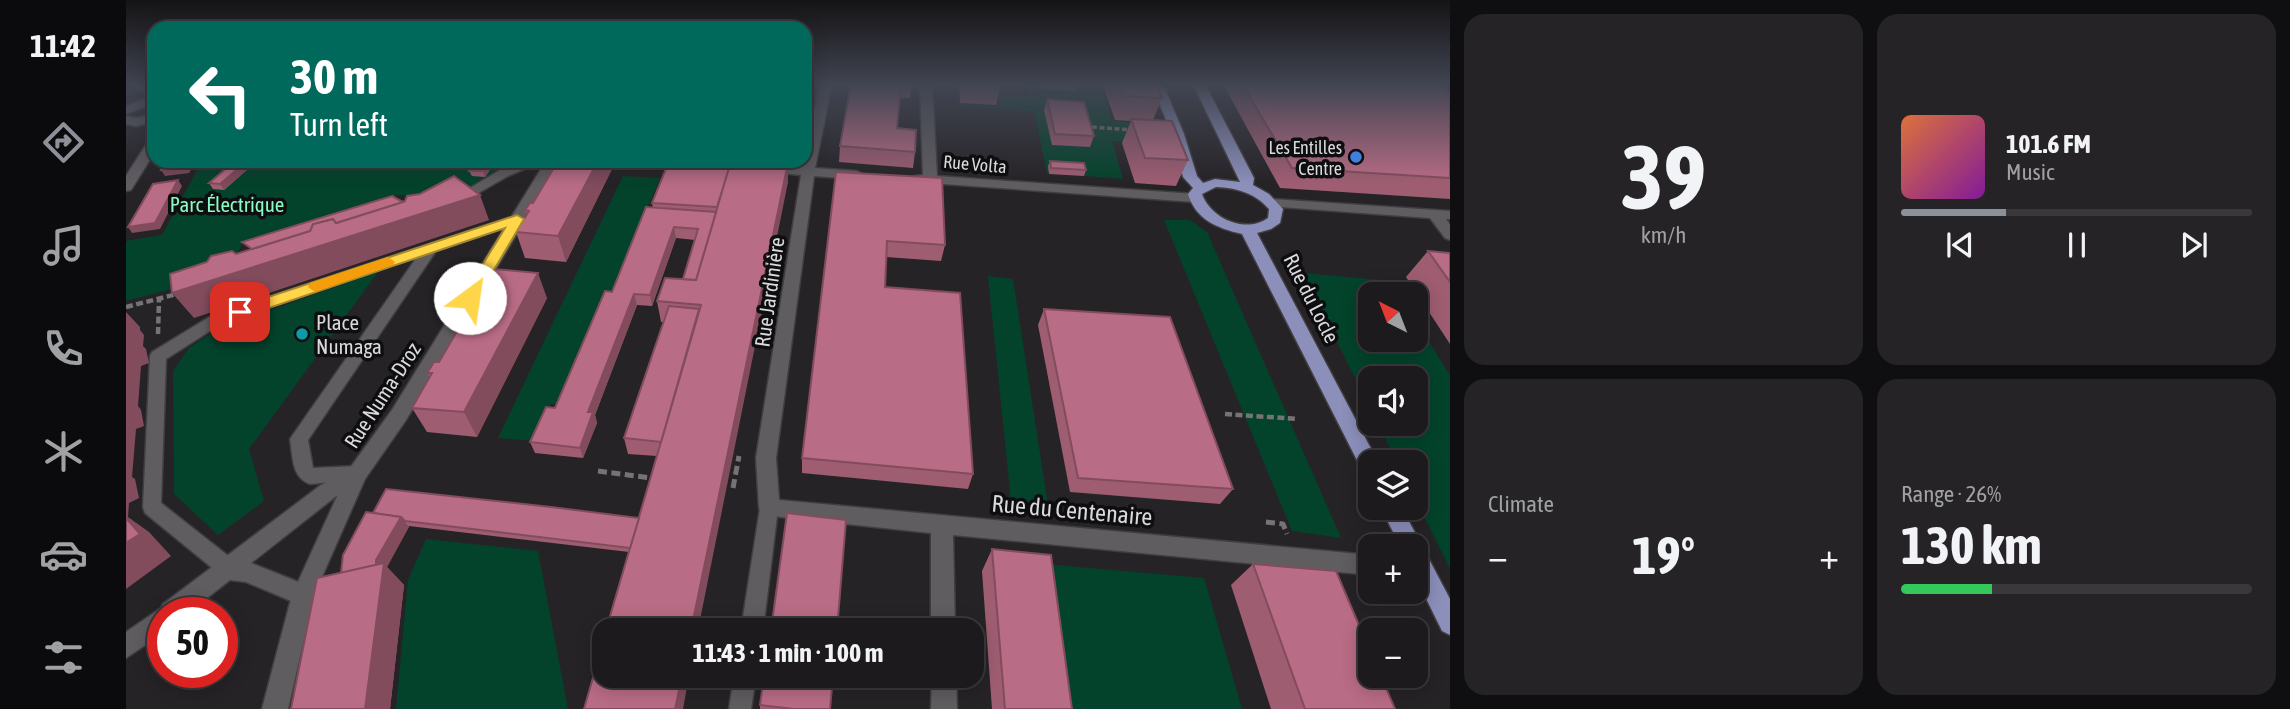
<!DOCTYPE html>
<html lang="en">
<head>
<meta charset="utf-8">
<style>
  :root { --surface:#1c1a1d; --page:#252326; --text:#f1f3f6; --muted:#a0a1a4; --line:#3a383b; --accent:#8c9099 }
  body { margin:0; font-family:"Asap Condensed",sans-serif; background:var(--page); color:var(--text); height:100vh; display:flex; flex-direction:column; font-size:26px; white-space:nowrap }
  * { box-sizing:border-box; margin:0 }
  p { font-size:23px; color:var(--muted) }
  .icon { flex:none; width:38px; height:38px; fill:none; stroke:currentColor; stroke-width:2; stroke-linecap:round; stroke-linejoin:round }
  .map { position:relative; flex:1; overflow:hidden }
  .panel { display:flex; flex-direction:column; gap:14px; padding:14px; background:#0f0e10; width:840px }
  .panel>* { flex:none }
  .guide { position:absolute; left:21px; top:21px; width:665px; height:147px; border-radius:21px; box-shadow:0 4px 18px #0003,0 0 0 2px var(--line); background:#00695c; color:#fff; overflow:hidden }
  .needle { width:46px; rotate:318deg }
  .fabs { position:absolute; left:1232px; top:282px; display:grid; gap:14px }
  .fabs a { display:grid; place-items:center; width:70px; height:70px; border-radius:14px; background:var(--surface); box-shadow:0 4px 18px #0003,0 0 0 2px var(--line); font-size:35px }
  .speed { position:absolute; left:21px; top:597px; display:flex; gap:14px; font-size:35px; font-weight:700; text-align:center }
  .speed>* { display:grid; place-content:center; width:91px; height:91px; border-radius:50%; background:var(--surface); box-shadow:0 4px 18px #0003,0 0 0 2px var(--line); line-height:1 }
  .speed .limit { border:10px solid #d22; background:#fff; color:#111 }
  .pin { position:absolute; display:grid; place-items:center; width:60px; height:60px; color:#fff; margin:-30px; border-radius:14px; box-shadow:0 4px 10px #0006 }
  .me { position:absolute; width:77px; margin:-38px; rotate:31deg; stroke-linejoin:round; filter:drop-shadow(0 0 5px #0008) }
  .turn { display:flex; align-items:center; gap:24px; height:147px; padding:0 28px; font-size:32px }
  .turn .icon { width:91px; height:91px; stroke-width:2.5 }
  .turn b { display:block; font-size:49px; line-height:60px }
  .big { font-size:52px; font-weight:700; line-height:1.1 }
  .panel .tile { flex:1; display:flex; flex-direction:column; justify-content:center; gap:10px; min-width:0; padding:0 24px; border-radius:21px; background:var(--page) }
  .panel .dial { align-items:center; gap:0 }
  .dial b { font-size:91px; line-height:1 }
  .song { display:flex; align-items:center; gap:21px }
  .cover { width:84px; height:84px; border-radius:10px; background:linear-gradient(135deg,hsl(20 70% 55%),hsl(290 70% 35%)) }
  .played { height:7px; border-radius:4px; background:linear-gradient(90deg,var(--accent) 30%,var(--line) 30%) }
  .keys { display:flex; justify-content:space-around; direction:ltr }
  .heat { display:flex; justify-content:space-between; align-items:center; font-size:38px; direction:ltr }
  .charge { height:10px; border-radius:5px; background:linear-gradient(90deg,#34c759 26%,var(--line) 0) }
  .panel .tiles { flex:1; display:grid; gap:14px; grid-template-columns:repeat(2,1fr) }
  .trip { position:absolute; left:466px; top:618px; width:392px; height:70px; border-radius:21px; background:var(--surface); box-shadow:0 4px 18px #0003,0 0 0 2px var(--line); font-weight:700; line-height:70px; text-align:center }
  main { display:flex; flex:1; min-height:0 }
  .tabs { display:flex; flex-direction:column; width:126px; justify-content:space-around; align-items:center; background:#0b0a0c; color:var(--muted) }
  .tabs .icon { width:49px; height:49px }
  .tabs .current { color:var(--accent) }
  .tabs b { font-size:32px; color:var(--text) }
  .map>svg:first-child { display:block }
  .green { fill:#03432b }
  .lines { fill:none; stroke-linecap:round; stroke-linejoin:round }
  .lane-casing { stroke:#403e41; stroke-width:3 }
  .street-casing { stroke:#403e41; stroke-width:3 }
  .secondary-casing { stroke:#403e41; stroke-width:3 }
  .primary-casing { stroke:#403e41; stroke-width:3 }
  .path-far2 { stroke:#757376; stroke-width:3.5; stroke-dasharray:5 2.5; stroke-linecap:butt }
  .path-far1 { stroke:#757376; stroke-width:4.5; stroke-dasharray:7 3.5; stroke-linecap:butt }
  .path { stroke:#757376; stroke-width:5; stroke-dasharray:9 4.5; stroke-linecap:butt }
  .lane { fill:#605d61; fill-rule:evenodd }
  .street { fill:#605d61; fill-rule:evenodd }
  .secondary { fill:#605d61; fill-rule:evenodd }
  .primary { fill:#8b8fba; fill-rule:evenodd }
  .wall { fill:#9f5d72 }
  .shaded-wall { fill:#824c5d }
  .building { fill:#b96c85; stroke:#824c5d; stroke-width:2 }
  .route { fill:#ffd54a; stroke:#a68a30; stroke-width:2 }
  .slow { fill:#f59e0b }
  .shop-dot { fill:#3f7fe0; stroke:#0e0d0f; stroke-width:2.5 }
  .culture-dot { fill:#0f9aa8; stroke:#0e0d0f; stroke-width:2.5 }
  .labels { text-anchor:middle; dominant-baseline:central; stroke-width:7; stroke-linejoin:round; paint-order:stroke }
  .far-poi-label { font-size:18px; fill:#dad9db; stroke:#0e0d0f; text-anchor:end }
  .far-street-label { font-size:18px; fill:#dad9db; stroke:#0e0d0f }
  .park-label { font-size:21px; fill:#89fcc5; stroke:#0e0d0f }
  .street-label { font-size:21px; fill:#dad9db; stroke:#0e0d0f }
  .poi-label { font-size:21px; fill:#dad9db; stroke:#0e0d0f; text-anchor:start }
  .near-street-label { font-size:24px; fill:#dad9db; stroke:#0e0d0f }
</style>
</head>
<body>
<main>
<nav class="tabs">
<b>11:42</b>
<svg class="icon current" aria-label="directions" viewBox="0 0 24 24"><path d="M12 3l9 9-9 9-9-9zM9 14v-3h6M13 9l2 2-2 2"/></svg>
<svg class="icon" aria-label="music" viewBox="0 0 24 24"><path d="M9 18V5l10-2v13"/><circle cx="6" cy="18" r="3"/><circle cx="16" cy="16" r="3"/></svg>
<svg class="icon" aria-label="phone" viewBox="0 0 24 24"><path d="M5 4h4l2 5-3 2q2 4 5 5l2-3 5 2v4C11 20 4 13 5 4z"/></svg>
<svg class="icon" aria-label="climate" viewBox="0 0 24 24"><path d="M12 3v18M4 7l16 10M4 17L20 7"/></svg>
<svg class="icon" aria-label="car" viewBox="0 0 24 24"><path d="M5 17H2v-5l4-1 3-4h7l3 4 3 1v5h-3M9 17h6M6 11h13"/><circle cx="7" cy="17" r="2"/><circle cx="17" cy="17" r="2"/></svg>
<svg class="icon" aria-label="filters" viewBox="0 0 24 24"><path d="M4 7h16M4 17h16"/><circle cx="9" cy="7" r="2"/><circle cx="15" cy="17" r="2"/></svg>
</nav>
<div class="map">
<svg width="1324" height="709" viewBox="0 0 1324 709">
  <rect width="100%" height="100%" fill="#262327"/>
  <g class="green">
    <path d="M 901,84 L 1011,84 L 1013,89 L 976,87 L 986,121 L 1027,124 L 1034,144 L 986,141 L 997,179 L 921,173 L 908,111 L 826,106 L 826,104 L 873,106 L 873,94 L 903,96 Z"/>
    <path d="M 76,161 L 393,161 L 328,195 L 271,195 L 116,243 L 103,274 L 0,301 L 0,241 L 36,235 Z"/>
    <path d="M 497,176 L 534,178 L 485,296 L 433,404 L 425,404 L 409,441 L 372,438 Z"/>
    <path d="M 1038,220 L 1064,220 L 1081,232 L 1215,538 L 1166,531 Z"/>
    <path d="M 252,272 L 123,449 L 138,501 L 92,535 L 48,494 L 47,371 L 63,348 L 91,329 Z"/>
    <path d="M 1177,273 L 1266,281 L 1274,294 L 1244,294 L 1244,340 L 1290,340 L 1290,320 L 1324,376 L 1324,569 L 1290,500 L 1290,462 L 1271,462 L 1252,424 L 1290,424 L 1290,378 L 1244,378 L 1244,408 Z"/>
    <path d="M 862,276 L 887,279 L 922,505 L 885,501 Z"/>
    <path d="M 300,539 L 412,551 L 442,709 L 270,709 L 282,580 Z"/>
    <path d="M 918,564 L 1078,578 L 1116,709 L 939,709 Z"/>
  </g>
  <g class="lines">
    <defs>
      <g id="lane">
        <path d="M 679,112 L 693,113 L 699,116 L 693,119 L 679,118 Z"/>
        <path d="M 400,161 L 417,161 L 382,176 L 333,204 L 328,205 L 322,201 L 374,170 Z"/>
        <path d="M 391,215 L 396,216 L 396,222 L 310,251 L 182,440 L 187,468 L 231,466 L 237,469 L 240,474 L 237,479 L 184,484 C 165,477 167,456 164,439 L 291,257 L 95,324 L 40,359 L 35,503 L 110,562 L 113,569 L 110,576 L 103,578 L 96,576 L 19,513 L 17,507 L 24,356 L 26,352 L 85,316 Z"/>
        <path d="M 643,500 L 650,502 L 652,508 L 637,630 L 615,630 L 634,508 L 636,502 Z"/>
        <path d="M 608,676 L 630,676 L 625,709 L 603,709 Z"/>
      </g>
      <g id="street">
        <path d="M 694,84 L 706,84 L 689,168 L 731,171 L 738,175 L 731,179 L 688,176 L 650,458 L 653,500 L 1244,555 L 1244,575 L 827,535 L 829,630 L 805,630 L 805,533 L 636,515 L 633,508 L 630,458 L 675,175 L 641,172 L 634,168 L 641,164 L 676,167 Z"/>
        <path d="M 794,84 L 806,84 L 811,176 L 1069,194 L 1076,198 L 1069,202 L 789,182 L 789,176 L 797,175 Z"/>
        <path d="M 28,95 L 28,103 L 0,114 L 0,106 Z"/>
        <path d="M 28,114 L 28,122 L 10,126 L 0,124 L 0,116 L 10,118 Z"/>
        <path d="M 28,139 L 28,153 L 5,190 L 0,191 L 0,176 L 23,140 Z"/>
        <path d="M 1146,199 L 1324,211 L 1324,219 L 1320,219 L 1324,225 L 1324,240 L 1319,238 L 1304,218 L 1141,206 L 1141,200 Z"/>
        <path d="M 231,465 L 238,468 L 241,474 L 238,480 L 209,497 L 125,563 L 185,587 L 188,595 L 185,603 L 177,606 L 120,582 L 104,580 L 63,612 L 37,612 L 37,633 L 0,658 L 0,632 L 35,608 L 37,604 L 195,485 Z"/>
        <path d="M 806,676 L 830,676 L 831,709 L 805,709 Z"/>
      </g>
      <path id="secondary" d="M 420,161 L 434,161 L 280,420 L 239,479 L 188,595 L 162,709 L 136,709 L 166,595 L 224,468 L 266,410 Z"/>
      <g id="primary">
        <path d="M 1025,84 L 1037,84 L 1058,134 L 1071,176 L 1077,183 L 1089,179 L 1114,182 L 1067,84 L 1079,84 L 1128,178 L 1127,185 L 1143,194 L 1157,209 L 1154,223 L 1145,229 L 1131,233 L 1252,462 L 1244,462 L 1244,474 L 1237,472 L 1116,234 C 1091,228 1070,220 1062,194 L 1067,188 L 1057,177 L 1046,134 ZM 1090,187 C 1111,188 1129,193 1143,209 L 1142,218 C 1120,234 1085,219 1076,194 Z"/>
        <path d="M 1255,508 L 1276,508 L 1324,599 L 1324,635 L 1316,631 L 1290,578 L 1290,546 L 1274,546 Z"/>
      </g>
    </defs>
    <use href="#lane" class="lane-casing"/>
    <use href="#street" class="street-casing"/>
    <use href="#secondary" class="secondary-casing"/>
    <use href="#primary" class="primary-casing"/>
    <path class="path-far2" d="M 966,127 L 1006,130"/>
    <g class="path-far1">
      <path d="M 0,307 L 51,294"/>
      <path d="M 32,334 L 33,300"/>
      <path d="M 1099,414 L 1172,419"/>
    </g>
    <g class="path">
      <path d="M 472,471 L 525,478"/>
      <path d="M 607,488 L 613,456"/>
      <path d="M 1140,522 L 1157,524 L 1161,534"/>
    </g>
    <use href="#lane" class="lane"/>
    <use href="#street" class="street"/>
    <use href="#secondary" class="secondary"/>
    <use href="#primary" class="primary"/>
  </g>
  <g class="wall">
    <path d="M 28,84 L 28,89 L 23,92 L 12,90 L 8,85 Z"/>
    <path d="M 725,84 L 786,84 L 784,98 L 774,98 L 771,128 L 789,152 L 787,168 L 713,162 L 714,146 Z"/>
    <path d="M 833,84 L 875,84 L 870,105 L 834,103 Z"/>
    <path d="M 913,84 L 951,84 L 949,91 L 914,89 Z"/>
    <path d="M 980,84 L 1030,84 L 1036,98 L 1027,120 L 1062,160 L 1050,186 L 1009,183 L 996,143 L 1005,121 L 989,120 L 978,88 Z"/>
    <path d="M 1097,84 L 1315,84 L 1324,93 L 1324,199 L 1154,188 Z"/>
    <path d="M 921,99 L 968,136 L 964,147 L 926,145 L 918,110 Z"/>
    <path d="M 109,161 L 131,161 L 98,190 L 87,189 L 83,183 Z"/>
    <path d="M 350,161 L 370,161 L 359,177 L 346,176 L 343,171 Z"/>
    <path d="M 924,161 L 960,170 L 958,176 L 923,174 L 922,166 Z"/>
    <path d="M 426,166 L 486,169 L 440,262 L 399,258 L 390,232 L 401,214 L 399,210 L 407,203 L 427,169 Z"/>
    <path d="M 710,172 L 819,245 L 815,261 L 760,257 L 759,287 L 847,474 L 842,489 L 676,473 L 676,458 Z"/>
    <path d="M 662,182 L 503,552 L 283,526 L 261,567 L 278,585 L 264,709 L 165,709 L 215,573 L 247,513 L 513,518 L 531,456 L 502,454 L 498,438 L 538,322 L 535,322 L 531,301 L 557,279 L 569,240 L 550,238 L 526,306 L 511,305 L 469,415 L 471,423 L 457,458 L 409,453 L 404,442 L 429,408 L 527,208 L 526,203 Z"/>
    <path d="M 1302,251 L 1324,253 L 1324,344 L 1280,277 Z"/>
    <path d="M 421,298 L 351,437 L 301,432 L 286,408 L 304,377 L 301,373 L 313,362 L 345,308 L 343,304 Z"/>
    <path d="M 918,309 L 1107,489 L 1094,504 L 944,492 L 912,325 Z"/>
    <path d="M 866,549 L 946,709 L 866,709 L 856,571 Z"/>
    <path d="M 1127,564 L 1269,709 L 1145,709 L 1105,585 Z"/>
    <path d="M 634,705 L 704,709 L 634,709 Z"/>
  </g>
  <g class="shaded-wall">
    <path d="M 22,84 L 28,84 L 28,89 L 23,92 L 19,86 Z"/>
    <path d="M 681,84 L 684,84 L 679,105 L 679,91 Z"/>
    <path d="M 63,161 L 70,161 L 63,173 L 39,176 L 35,170 Z"/>
    <path d="M 121,161 L 131,161 L 98,190 L 94,184 Z"/>
    <path d="M 364,161 L 370,161 L 359,177 L 357,171 Z"/>
    <path d="M 472,161 L 484,161 L 486,169 L 440,262 L 432,236 Z"/>
    <path d="M 662,163 L 662,182 L 572,630 L 565,630 Z"/>
    <path d="M 52,180 L 56,186 L 34,229 L 6,233 L 2,227 Z"/>
    <path d="M 354,195 L 363,220 L 68,318 L 46,293 Z"/>
    <path d="M 548,227 L 550,238 L 526,306 L 524,295 Z"/>
    <path d="M 412,273 L 421,298 L 351,437 L 338,412 Z"/>
    <path d="M 508,294 L 511,305 L 469,415 L 471,423 L 457,458 L 454,448 L 462,412 Z"/>
    <path d="M 0,312 L 14,327 L 14,330 L 18,335 L 17,346 L 20,349 L 23,363 L 15,366 L 12,406 L 15,410 L 18,426 L 10,429 L 6,477 L 9,479 L 13,498 L 3,503 L 2,517 L 23,532 L 45,556 L 0,589 Z"/>
    <path d="M 275,517 L 283,527 L 261,567 L 278,585 L 264,709 L 239,709 L 223,597 Z"/>
    <path d="M 556,676 L 563,676 L 557,709 L 549,709 Z"/>
  </g>
  <g class="building">
    <path d="M 10,84 L 22,84 L 19,86 L 8,85 Z"/>
    <path d="M 725,84 L 775,84 L 771,128 L 790,130 L 789,152 L 714,146 Z"/>
    <path d="M 994,84 L 1030,84 L 1036,98 L 998,96 Z"/>
    <path d="M 1116,84 L 1315,84 L 1324,93 L 1324,178 L 1166,168 Z"/>
    <path d="M 921,99 L 958,102 L 968,136 L 929,134 Z"/>
    <path d="M 1005,119 L 1046,121 L 1062,160 L 1019,158 Z"/>
    <path d="M 40,161 L 63,161 L 59,167 L 35,170 Z"/>
    <path d="M 109,161 L 121,161 L 94,184 L 83,183 Z"/>
    <path d="M 350,161 L 364,161 L 357,171 L 343,171 Z"/>
    <path d="M 429,161 L 472,161 L 432,236 L 390,232 L 403,211 L 399,210 L 404,203 L 407,203 L 429,166 L 426,166 Z"/>
    <path d="M 543,161 L 574,161 L 605,163 L 591,207 L 526,203 Z"/>
    <path d="M 605,161 L 635,161 L 662,163 L 565,630 L 480,630 L 575,305 L 531,301 L 539,278 L 570,280 Z"/>
    <path d="M 924,161 L 958,163 L 960,170 L 925,168 Z"/>
    <path d="M 710,172 L 816,178 L 819,245 L 761,241 L 759,287 L 834,293 L 847,474 L 676,458 Z"/>
    <path d="M 328,176 L 354,195 L 46,293 L 44,274 L 81,262 L 85,256 L 106,251 L 110,254 L 184,231 L 187,224 L 207,219 L 210,223 L 279,201 L 281,196 L 294,194 Z"/>
    <path d="M 52,180 L 29,223 L 2,227 L 27,184 Z"/>
    <path d="M 266,196 L 277,202 L 210,223 L 207,219 L 187,224 L 184,231 L 126,249 L 116,242 Z"/>
    <path d="M 520,207 L 590,212 L 570,280 L 557,279 L 572,229 L 548,227 L 524,295 L 508,294 L 462,412 L 467,412 L 454,448 L 404,442 L 420,407 L 429,408 L 479,291 L 486,292 Z"/>
    <path d="M 1302,251 L 1324,253 L 1324,282 Z"/>
    <path d="M 368,269 L 412,273 L 338,412 L 286,408 L 306,373 L 301,373 L 305,367 L 308,362 L 313,362 L 347,304 L 343,304 L 345,299 L 349,295 L 352,295 Z"/>
    <path d="M 543,306 L 573,309 L 535,442 L 498,438 Z"/>
    <path d="M 918,309 L 1044,317 L 1107,489 L 952,478 Z"/>
    <path d="M 260,489 L 425,507 L 513,518 L 504,548 L 279,521 L 275,517 L 247,513 Z"/>
    <path d="M 240,512 L 275,517 L 250,560 L 250,565 L 215,573 L 217,555 Z"/>
    <path d="M 661,513 L 720,520 L 711,630 L 645,630 Z"/>
    <path d="M 0,518 L 14,534 L 0,543 Z"/>
    <path d="M 866,549 L 925,555 L 946,709 L 879,709 Z"/>
    <path d="M 258,563 L 239,709 L 165,709 L 191,578 Z"/>
    <path d="M 1127,564 L 1210,571 L 1244,651 L 1244,676 L 1255,676 L 1269,709 L 1179,709 Z"/>
    <path d="M 478,639 L 478,676 L 556,676 L 549,709 L 458,709 Z"/>
    <path d="M 638,676 L 707,676 L 704,709 L 668,709 L 634,705 Z"/>
  </g>
  <linearGradient id="sky" x2="0" y2="1"><stop stop-color="#151315"/><stop offset="0.46" stop-color="#414552"/><stop offset="1" stop-color="#414552" stop-opacity="0"/></linearGradient>
  <rect width="1324" height="184" fill="url(#sky)"/>
  <path class="route" d="M 391,215 L 398,219 L 349,302 L 338,302 L 336,298 L 379,228 L 119,316 L 114,317 L 107,312 L 109,308 Z"/>
  <path class="slow" d="M 262,257 L 269,262 L 267,265 L 189,292 L 182,287 L 184,283 Z"/>
  <circle class="shop-dot" cx="1230" cy="157" r="7"/>
  <circle class="culture-dot" cx="176" cy="334" r="7"/>
  <g class="labels">
    <g class="far-poi-label">
      <text x="1216" y="147">Les Entilles<tspan x="1216" dy="21">Centre</tspan></text>
    </g>
    <g class="far-street-label">
      <text transform="translate(849 164) rotate(5)">Rue Volta</text>
    </g>
    <g class="park-label">
      <text x="101" y="204">Parc Électrique</text>
    </g>
    <g class="street-label">
      <text transform="translate(643 292) rotate(-82)">Rue Jardinière</text>
      <text transform="translate(1186 298) rotate(63)">Rue du Locle</text>
      <text transform="translate(256 395) rotate(-57)">Rue Numa-Droz</text>
    </g>
    <g class="poi-label">
      <text x="190" y="322">Place<tspan x="190" dy="24">Numaga</tspan></text>
    </g>
    <g class="near-street-label">
      <text transform="translate(946 510) rotate(5)">Rue du Centenaire</text>
    </g>
  </g>
</svg>
<div class="fabs">
<a><svg class="needle" viewBox="-14 -14 28 28"><path d="M0-13l5 13h-10z" fill="#e53935"/><path d="M0 13l5-13h-10z" fill="#a0a1a4"/></svg></a>
<a><svg class="icon" aria-label="sound" viewBox="0 0 24 24"><path d="M4 9h4l5-4v14l-5-4H4zM17 9q2 3 0 6"/></svg></a>
<a><svg class="icon" aria-label="layers" viewBox="0 0 24 24"><path d="M12 4l9 5-9 5-9-5zM3 14l9 5 9-5"/></svg></a>
<a>+</a>
<a>−</a>
</div>
<div class="speed"><div class="limit">50</div></div>
<div class="pin" style="left:114px;top:312px;background:#d93025"><svg class="icon" aria-label="arrive" viewBox="0 0 24 24"><path d="M6 21V4h12l-3 4 3 4H6"/></svg></div>
<svg class="me" style="left:344px;top:298px" viewBox="-20 -20 40 40"><circle r="19" fill="#fff"/><path d="M0-13L10 11 0 6-10 11z" fill="#ffd54a"/></svg>
<div class="trip">11:43 · 1 min · 100 m</div>
<div class="guide">
<div class="turn"><svg class="icon" aria-label="left" viewBox="0 0 24 24"><path d="M17 20v-9H6M10 6l-5 5 5 5"/></svg><div><b>30 m</b>Turn left</div></div>
</div>
</div>
<section class="panel">
<div class="tiles">
<div class="tile dial"><b>39</b><p>km/h</p></div>
<div class="tile">
<div class="song"><i class="cover"></i><div><b>101.6 FM</b><p>Music</p></div></div>
<div class="played"></div>
<div class="keys"><svg class="icon" aria-label="previous" viewBox="0 0 24 24"><path d="M18 5L8 12l10 7zM5 5v14"/></svg><svg class="icon" aria-label="pause" viewBox="0 0 24 24"><path d="M8 5v14M16 5v14"/></svg><svg class="icon" aria-label="next" viewBox="0 0 24 24"><path d="M6 5l10 7-10 7zM19 5v14"/></svg></div>
</div>
<div class="tile"><p>Climate</p>
<div class="heat"><a>−</a><b class="big">19°</b><a>+</a></div>
</div>
<div class="tile"><p>Range · 26%</p><b class="big">130 km</b><div class="charge"></div></div>
</div>
</section>
</main>
</body>
</html>
